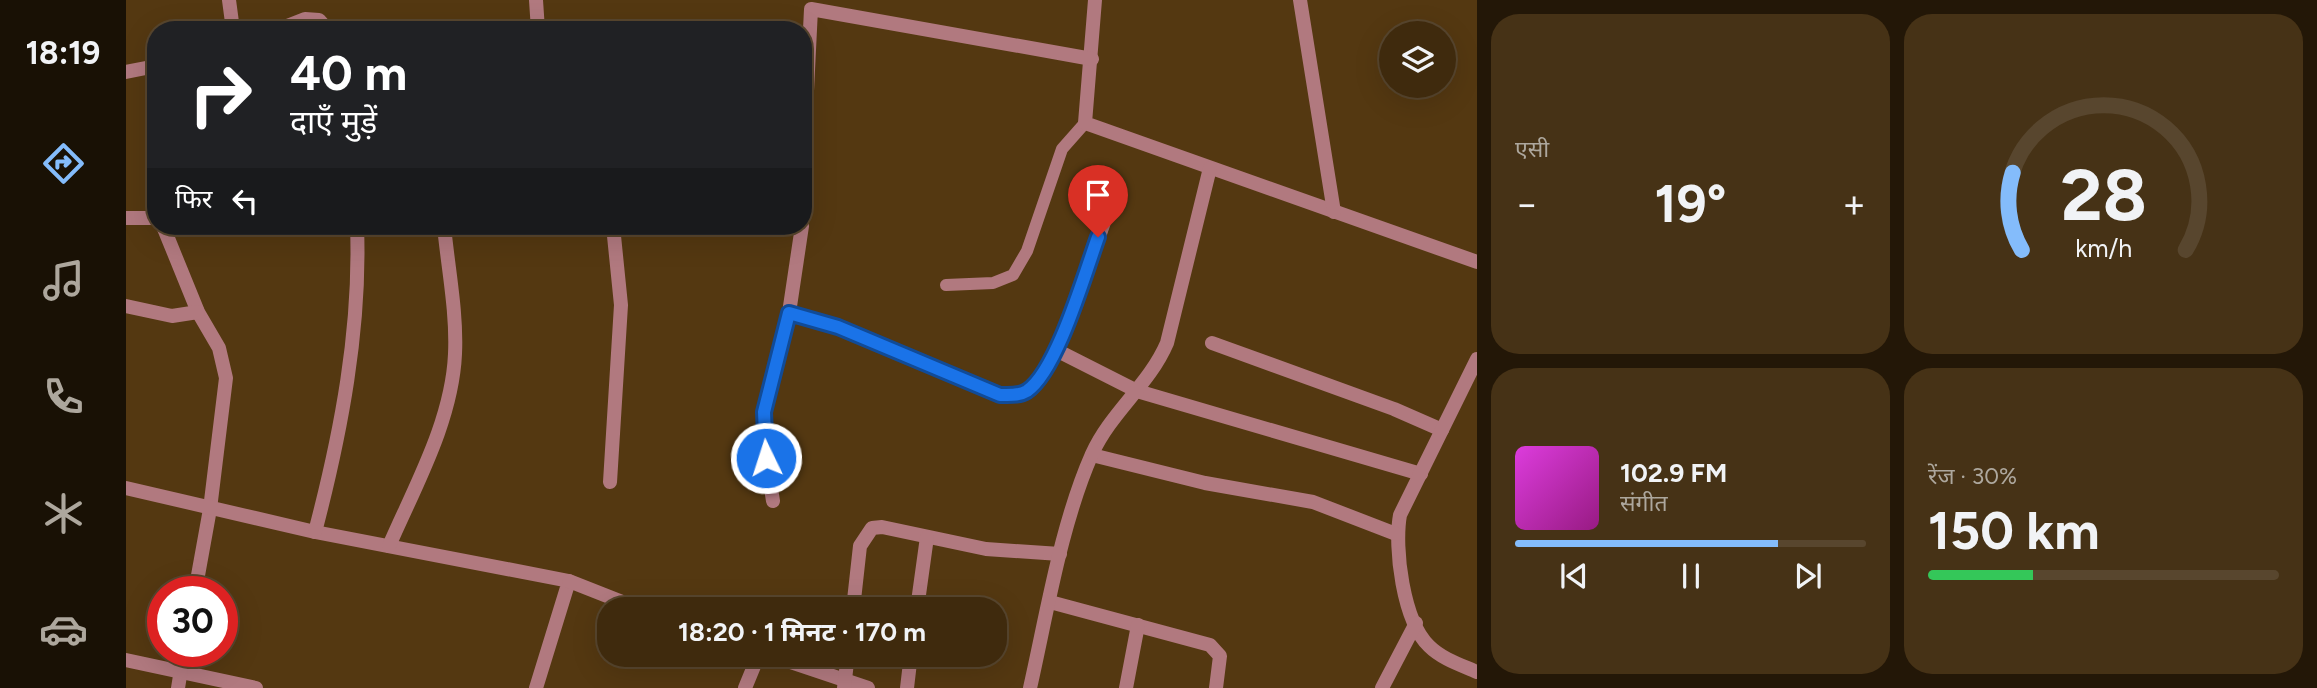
<!DOCTYPE html>
<html lang="hi">
<head>
<meta charset="utf-8">
<style>
  :root { --surface:#3f2a0d; --page:#463216; --text:#f1f3f6; --muted:#ada79d; --line:#58462e; --accent:#84bcfb }
  body { margin:0; font-family:Figtree,"Noto Sans Devanagari",sans-serif; background:var(--page); color:var(--text); height:100vh; display:flex; flex-direction:column; font-size:26px; white-space:nowrap }
  * { box-sizing:border-box; margin:0 }
  p { font-size:23px; color:var(--muted) }
  .icon { flex:none; width:38px; height:38px; fill:none; stroke:currentColor; stroke-width:2; stroke-linecap:round; stroke-linejoin:round }
  .map { position:relative; flex:1; overflow:hidden }
  .panel { display:flex; flex-direction:column; gap:14px; padding:14px; background:#231707; width:840px }
  .panel>* { flex:none }
  .top-card { position:absolute; left:21px; top:21px; width:665px; height:214px; border-radius:28px; box-shadow:0 7px 28px #0002,0 0 0 2px var(--line); background:#202124; color:#fff; overflow:hidden }
  .controls { position:absolute; left:1253px; top:21px; display:grid; gap:14px }
  .controls a { display:grid; place-items:center; width:77px; height:77px; border-radius:50%; background:var(--surface); box-shadow:0 7px 28px #0002,0 0 0 2px var(--line); font-size:35px }
  .speed { position:absolute; left:21px; top:576px; display:flex; gap:14px; font-size:35px; font-weight:700; text-align:center }
  .speed>* { display:grid; place-content:center; width:91px; height:91px; border-radius:50%; background:var(--surface); box-shadow:0 7px 28px #0002,0 0 0 2px var(--line); line-height:1 }
  .speed .limit { border:10px solid #d22; background:#fff; color:#111 }
  .pin { position:absolute; display:grid; place-items:center; width:60px; height:60px; color:#fff; margin:-72px -30px; border-radius:50% 50% 50% 0; rotate:-45deg; box-shadow:0 0 7px #0007 }
  .pin .icon { rotate:45deg }
  .me { position:absolute; width:77px; margin:-38px; rotate:356deg; stroke-linejoin:round; filter:drop-shadow(0 0 5px #0008) }
  .turn { display:flex; align-items:center; gap:24px; height:147px; padding:0 28px; font-size:32px }
  .turn .icon { width:91px; height:91px; stroke-width:2.5 }
  .turn b { display:block; font-size:49px; line-height:60px }
  .then { display:flex; align-items:center; height:66px; padding:0 28px; background:#0003; gap:14px; font-size:26px }
  .big { font-size:52px; font-weight:700; line-height:1.1 }
  .panel .widget { flex:1; display:flex; flex-direction:column; justify-content:center; gap:10px; min-width:0; padding:0 24px; border-radius:28px; background:var(--page) }
  .panel .dial { align-items:center; gap:0 }
  .dial svg { height:182px; overflow:visible; fill:none; stroke:var(--line); stroke-width:7; stroke-linecap:round; text-anchor:middle }
  .dial text { fill:var(--text); stroke:none }
  .song { display:flex; align-items:center; gap:21px }
  .cover { width:84px; height:84px; border-radius:10px; background:linear-gradient(135deg,hsl(300 70% 55%),hsl(310 70% 35%)) }
  .played { height:7px; border-radius:4px; background:linear-gradient(90deg,var(--accent) 75%,var(--line) 75%) }
  .keys { display:flex; justify-content:space-around; direction:ltr }
  .heat { display:flex; justify-content:space-between; align-items:center; font-size:38px; direction:ltr }
  .charge { height:10px; border-radius:5px; background:linear-gradient(90deg,#34c759 30%,var(--line) 0) }
  .panel .tiles { flex:1; display:grid; gap:14px; grid-template-columns:repeat(2,1fr) }
  .trip { position:absolute; left:471px; top:597px; width:410px; height:70px; border-radius:28px; background:var(--surface); box-shadow:0 7px 28px #0002,0 0 0 2px var(--line); font-weight:700; line-height:70px; text-align:center }
  main { display:flex; flex:1; min-height:0 }
  .tabs { display:flex; flex-direction:column; width:126px; justify-content:space-around; align-items:center; background:#191105; color:var(--muted) }
  .tabs .icon { width:49px; height:49px }
  .tabs .on { color:var(--accent) }
  .tabs b { font-size:32px; color:var(--text) }
  .map>svg:first-child { display:block }
  .lines { fill:none; stroke-linecap:round; stroke-linejoin:round }
  .service { stroke:#b1797f; stroke-width:12 }
  .minor { stroke:#b1797f; stroke-width:14 }
  .route-casing { stroke:#114b97; stroke-width:18 }
  .route { stroke:#1a73e8; stroke-width:12 }
</style>
</head>
<body>
<main>
<nav class="tabs">
<b>18:19</b>
<svg class="icon on" aria-label="directions" viewBox="0 0 24 24"><path d="M12 3l9 9-9 9-9-9zM9 14v-3h6M13 9l2 2-2 2"/></svg>
<svg class="icon" aria-label="music" viewBox="0 0 24 24"><path d="M9 18V5l10-2v13"/><circle cx="6" cy="18" r="3"/><circle cx="16" cy="16" r="3"/></svg>
<svg class="icon" aria-label="phone" viewBox="0 0 24 24"><path d="M5 4h4l2 5-3 2q2 4 5 5l2-3 5 2v4C11 20 4 13 5 4z"/></svg>
<svg class="icon" aria-label="climate" viewBox="0 0 24 24"><path d="M12 3v18M4 7l16 10M4 17L20 7"/></svg>
<svg class="icon" aria-label="car" viewBox="0 0 24 24"><path d="M5 17H2v-5l4-1 3-4h7l3 4 3 1v5h-3M9 17h6M6 11h13"/><circle cx="7" cy="17" r="2"/><circle cx="17" cy="17" r="2"/></svg>
</nav>
<div class="map">
<svg width="1351" height="688" viewBox="0 0 1351 688">
  <rect width="100%" height="100%" fill="#543811"/>
  <g class="lines">
    <path class="service" d="M 820,285 L 867,283 L 887,275 L 901,251 L 936,149 L 959,123"/>
    <g class="minor">
      <path d="M 103,0 L 107,30"/>
      <path d="M 410,0 L 412,30"/>
      <path d="M 969,0 L 959,123 L 1351,262"/>
      <path d="M 1174,0 L 1208,212"/>
      <path d="M 151,30 L 179,19 L 193,20 L 202,30"/>
      <path d="M 0,72 L 30,66"/>
      <path d="M 677,90 L 681,91 L 685,9 L 966,59"/>
      <path d="M 677,211 L 681,91"/>
      <path d="M 0,218 L 30,218"/>
      <path d="M 37,226 L 72,312 L 93,348 L 100,378 L 84,509 L 69,592"/>
      <path d="M 0,306 L 46,316 L 72,312"/>
      <path d="M 663,313 L 712,326 L 874,395 C 884,395 893,396 901,391 C 933,370 966,253 981,214"/>
      <path d="M 1086,343 L 1268,409 L 1316,430"/>
      <path d="M 930,350 L 1011,391 L 1295,474"/>
      <path d="M 1351,359 L 1274,515 C 1268,548 1277,621 1303,646 C 1316,659 1335,665 1351,672"/>
      <path d="M 966,455 L 1079,483 L 1187,502 L 1270,534"/>
      <path d="M 484,482 L 495,305 L 487,226"/>
      <path d="M 0,488 L 189,532 L 443,581 L 410,688"/>
      <path d="M 647,501 L 637,437 L 638,412 L 663,313 L 676,226"/>
      <path d="M 189,532 C 215,433 235,329 231,226"/>
      <path d="M 263,546 C 289,486 326,421 329,354 C 331,312 322,268 318,226"/>
      <path d="M 443,581 L 514,609"/>
      <path d="M 924,602 L 1084,645 L 1094,656 L 1090,688"/>
      <path d="M 727,609 L 734,546 L 746,528 L 756,527 L 860,549 L 934,554"/>
      <path d="M 791,609 L 801,537"/>
      <path d="M 641,654 L 742,688"/>
      <path d="M 0,660 L 130,688"/>
      <path d="M 52,688 L 58,651"/>
      <path d="M 619,688 L 633,654"/>
      <path d="M 718,688 L 722,654"/>
      <path d="M 781,688 L 785,654"/>
      <path d="M 904,688 C 921,613 935,524 966,454 C 985,412 1023,385 1041,343 L 1084,168"/>
      <path d="M 1000,688 L 1012,625"/>
      <path d="M 1256,688 L 1290,623"/>
    </g>
  </g>
  <g class="lines">
    <defs>
      <path id="route" d="M 640,458 L 638,412 L 663,313 L 712,327 L 874,395 C 884,395 893,396 901,391 C 931,371 959,273 972,237"/>
    </defs>
    <use href="#route" class="route-casing"/>
    <use href="#route" class="route"/>
  </g>
</svg>
<div class="controls">
<a><svg class="icon" aria-label="layers" viewBox="0 0 24 24"><path d="M12 4l9 5-9 5-9-5zM3 14l9 5 9-5"/></svg></a>
</div>
<div class="speed"><div class="limit">30</div></div>
<div class="pin" style="left:972px;top:237px;background:#d93025"><svg class="icon" aria-label="arrive" viewBox="0 0 24 24"><path d="M6 21V4h12l-3 4 3 4H6"/></svg></div>
<svg class="me" style="left:640px;top:458px" viewBox="-20 -20 40 40"><circle r="17" fill="#1a73e8" stroke="#fff" stroke-width="3"/><path d="M0-11L8 9 0 5-8 9z" fill="#fff"/></svg>
<div class="trip">18:20 · 1 मिनट · 170 m</div>
<div class="top-card">
<div class="turn"><svg class="icon" aria-label="right" viewBox="0 0 24 24"><path d="M7 20v-9h11M14 6l5 5-5 5"/></svg><div><b>40 m</b>दाएँ मुड़ें</div></div>
<div class="then">फिर<svg class="icon" aria-label="left" viewBox="0 0 24 24"><path d="M17 20v-9H6M10 6l-5 5 5 5"/></svg></div>
</div>
</div>
<section class="panel">
<div class="tiles">
<div class="widget"><p>एसी</p>
<div class="heat"><a>−</a><b class="big">19°</b><a>+</a></div>
</div>
<div class="widget dial"><svg viewBox="0 0 100 80">
<path d="M14 69A42 42 0 1 1 86 69"/>
<path d="M14 69A42 42 0 0 1 10 35" stroke="#84bcfb"/>
<text x="50" y="56" font-size="32" font-weight="700">28</text>
<text x="50" y="72" font-size="11">km/h</text>
</svg></div>
<div class="widget">
<div class="song"><i class="cover"></i><div><b>102.9 FM</b><p>संगीत</p></div></div>
<div class="played"></div>
<div class="keys"><svg class="icon" aria-label="previous" viewBox="0 0 24 24"><path d="M18 5L8 12l10 7zM5 5v14"/></svg><svg class="icon" aria-label="pause" viewBox="0 0 24 24"><path d="M8 5v14M16 5v14"/></svg><svg class="icon" aria-label="next" viewBox="0 0 24 24"><path d="M6 5l10 7-10 7zM19 5v14"/></svg></div>
</div>
<div class="widget"><p>रेंज · 30%</p><b class="big">150 km</b><div class="charge"></div></div>
</div>
</section>
</main>
</body>
</html>
